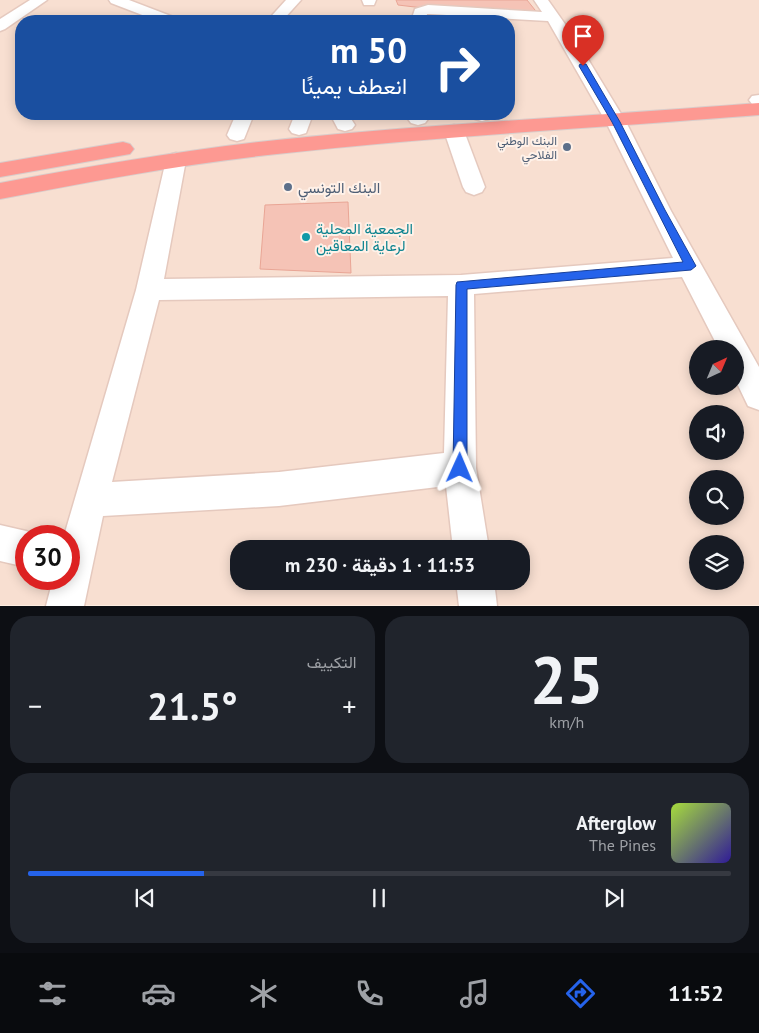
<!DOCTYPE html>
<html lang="ar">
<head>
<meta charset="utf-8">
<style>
  :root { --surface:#171b24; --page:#20242c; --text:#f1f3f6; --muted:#9ea1a6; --line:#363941; --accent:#2563eb }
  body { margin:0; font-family:"PT Sans",Vazirmatn,sans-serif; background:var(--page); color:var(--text); direction:rtl; height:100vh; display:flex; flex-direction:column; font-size:19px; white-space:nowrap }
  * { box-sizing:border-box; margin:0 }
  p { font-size:16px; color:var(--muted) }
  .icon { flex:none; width:28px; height:28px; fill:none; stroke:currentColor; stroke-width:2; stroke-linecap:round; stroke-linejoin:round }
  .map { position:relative; height:606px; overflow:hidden; direction:ltr }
  .sheet { display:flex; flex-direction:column; gap:10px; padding:10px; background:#0d0f14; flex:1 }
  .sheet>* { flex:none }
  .banner { position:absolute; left:15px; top:15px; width:500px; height:105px; border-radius:20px; box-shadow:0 2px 12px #0003; direction:rtl; background:#1a4fa0; color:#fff; overflow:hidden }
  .needle { width:32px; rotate:44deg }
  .controls { position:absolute; left:689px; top:340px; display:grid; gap:10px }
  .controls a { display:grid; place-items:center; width:55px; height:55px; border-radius:50%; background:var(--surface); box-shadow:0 2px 12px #0003; font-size:25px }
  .speed { position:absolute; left:15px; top:525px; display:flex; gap:10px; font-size:25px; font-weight:700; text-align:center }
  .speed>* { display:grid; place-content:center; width:65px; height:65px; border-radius:50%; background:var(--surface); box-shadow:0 2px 12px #0003; line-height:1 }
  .speed .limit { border:8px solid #d22; background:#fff; color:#111 }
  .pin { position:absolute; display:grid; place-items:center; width:42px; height:42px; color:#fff; margin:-51px -21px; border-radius:50% 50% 50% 0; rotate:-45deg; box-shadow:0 0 5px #0007 }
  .pin .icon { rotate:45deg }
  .me { position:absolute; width:55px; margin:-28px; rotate:1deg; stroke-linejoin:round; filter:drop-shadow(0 0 4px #0008) }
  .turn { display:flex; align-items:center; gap:18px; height:105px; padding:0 25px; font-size:22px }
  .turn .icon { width:65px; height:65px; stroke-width:2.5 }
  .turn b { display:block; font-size:35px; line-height:42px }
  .big { font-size:38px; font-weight:700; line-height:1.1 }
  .sheet .widget { flex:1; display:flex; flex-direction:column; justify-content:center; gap:8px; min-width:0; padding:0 18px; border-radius:20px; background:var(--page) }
  .sheet .dial { align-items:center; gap:0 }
  .dial b { font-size:65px; line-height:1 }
  .song { display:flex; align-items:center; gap:15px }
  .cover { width:60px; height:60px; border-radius:8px; background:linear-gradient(135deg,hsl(80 70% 55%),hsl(250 70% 35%)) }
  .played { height:5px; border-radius:2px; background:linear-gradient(90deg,var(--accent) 25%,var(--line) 25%) }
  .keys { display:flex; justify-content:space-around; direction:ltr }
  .heat { display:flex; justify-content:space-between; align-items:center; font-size:28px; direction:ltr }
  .sheet .tiles { flex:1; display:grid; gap:10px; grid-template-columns:1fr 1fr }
  .widget:last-child { grid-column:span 2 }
  .trip { position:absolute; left:230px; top:540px; width:300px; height:50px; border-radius:20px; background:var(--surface); box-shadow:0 2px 12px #0003; font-weight:700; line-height:50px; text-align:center; direction:rtl }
  .dock { display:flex; height:80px; justify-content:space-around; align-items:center; background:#090b0e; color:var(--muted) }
  .dock .icon { width:35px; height:35px }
  .dock .current { color:var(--accent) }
  .dock b { font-size:22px; color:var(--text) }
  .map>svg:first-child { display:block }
  .residential { fill:#f8dfd1; fill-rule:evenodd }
  .building { fill:#f5c3b6; stroke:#e9a595 }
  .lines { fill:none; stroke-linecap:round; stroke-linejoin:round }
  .minor-casing { stroke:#e5c9be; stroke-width:3 }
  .highway-casing { stroke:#d9cdcb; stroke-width:2 }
  .minor { fill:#fff; fill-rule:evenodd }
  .highway { fill:#fd9992; fill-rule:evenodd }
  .route { fill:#2563eb; stroke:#184099 }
  .service-dot { fill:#5c6f8a; stroke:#fff1e8; stroke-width:2 }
  .culture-dot { fill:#0f9aa8; stroke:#fff1e8; stroke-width:2 }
  .labels { text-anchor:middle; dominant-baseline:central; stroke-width:4; stroke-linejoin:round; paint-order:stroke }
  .far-service-label { font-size:12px; fill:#4e5e75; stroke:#fff1e8; text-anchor:end }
  .service-label { font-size:15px; fill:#4e5e75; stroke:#fff1e8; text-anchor:start }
  .culture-label { font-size:15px; fill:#0d838f; stroke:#fff1e8; text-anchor:start }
</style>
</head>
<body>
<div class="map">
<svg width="759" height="606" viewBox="0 0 759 606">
  <rect width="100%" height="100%" fill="#feede0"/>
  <path class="residential" d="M 0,0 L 759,0 L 759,605 L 0,605 ZM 21,21 L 509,21 L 509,114 L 21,114 ZM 698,349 L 735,349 L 735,386 L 698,386 ZM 698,414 L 735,414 L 735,451 L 698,451 ZM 698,479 L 735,479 L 735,516 L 698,516 ZM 26,536 L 69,536 L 69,579 L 26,579 ZM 698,544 L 735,544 L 735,581 L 698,581 ZM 239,549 L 521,549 L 521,581 L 239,581 Z"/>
  <g class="building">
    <path d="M 396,0 L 527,0 L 539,15 L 423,8 L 398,5 Z"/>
    <path d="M 348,202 L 351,273 L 260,269 L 265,205 Z"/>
  </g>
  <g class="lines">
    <defs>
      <g id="minor">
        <path d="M 30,0 L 47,0 L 5,29 L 0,31 L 0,19 Z"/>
        <path d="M 109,0 L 129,0 L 176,18 L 179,21 L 158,21 L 111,3 Z"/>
        <path d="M 286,0 L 301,0 L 282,21 L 267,21 Z"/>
        <path d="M 362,0 L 376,0 L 374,5 L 364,5 Z"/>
        <path d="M 534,0 L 548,0 L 577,41 L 626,122 L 671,211 L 759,367 L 759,410 L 748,406 L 735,379 L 735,349 L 719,349 L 682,277 L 474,294 L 476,468 L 489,549 L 453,549 L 446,486 L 279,506 L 103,516 L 84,606 L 46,606 L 53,579 L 69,579 L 69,536 L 64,536 L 136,290 L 166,160 L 169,155 L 176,153 L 183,155 L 186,160 L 164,279 L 461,275 L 673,258 L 606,122 L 548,21 L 430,14 L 427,14 L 426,21 L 411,21 L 415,9 L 428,5 L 542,12 ZM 448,296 L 444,453 L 279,472 L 112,482 L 159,300 Z"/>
        <path d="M 759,95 L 759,105 L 752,104 L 749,100 L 752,96 Z"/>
        <path d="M 236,114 L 254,114 L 244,139 L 237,141 L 230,139 L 227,135 Z"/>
        <path d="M 295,114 L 313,114 L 306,133 L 299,135 L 292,133 L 289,129 Z"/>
        <path d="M 330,114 L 348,114 L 355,125 L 352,129 L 345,131 L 338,129 Z"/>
        <path d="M 409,114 L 427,114 L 428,119 L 425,123 L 418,125 L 411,123 L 408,119 Z"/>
        <path d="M 473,114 L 491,114 L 491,115 L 489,119 L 482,121 L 475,119 Z"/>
        <path d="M 454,125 L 461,127 L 464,131 L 485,187 L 482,192 L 474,195 L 466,192 L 463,187 L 444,131 L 447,127 Z"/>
        <path d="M 0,525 L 26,531 L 39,536 L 26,536 L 26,567 L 0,561 Z"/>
        <path d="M 456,581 L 494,581 L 497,606 L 459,606 Z"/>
      </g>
      <g id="highway">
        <path d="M 759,103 L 759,115 C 598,128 437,136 277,154 C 184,164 92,181 0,199 L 0,183 C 92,166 184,150 277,140 C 437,123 598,116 759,103 Z"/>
        <path d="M 123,142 L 130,144 L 134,149 L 130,154 L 0,177 L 0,163 Z"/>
      </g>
    </defs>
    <use href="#minor" class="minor-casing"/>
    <use href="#highway" class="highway-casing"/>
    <use href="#minor" class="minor"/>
    <use href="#highway" class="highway"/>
  </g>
  <path class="route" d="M 580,64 L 586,64 L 620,122 L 665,210 L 696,266 L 691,270 L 467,289 L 467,468 L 465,473 L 460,475 L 455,473 L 453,468 L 456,285 L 457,282 L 683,262 L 612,122 L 579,66 Z"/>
  <g class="service-dot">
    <circle cx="567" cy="147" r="5"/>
    <circle cx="288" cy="187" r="5"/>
  </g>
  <circle class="culture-dot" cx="306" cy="237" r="5"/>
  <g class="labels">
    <g class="far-service-label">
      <text x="557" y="140">البنك الوطني<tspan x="557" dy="14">الفلاحي</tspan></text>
    </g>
    <g class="service-label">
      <text x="298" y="187">البنك التونسي</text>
    </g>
    <g class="culture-label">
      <text x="316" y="228">الجمعية المحلية<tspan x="316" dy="17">لرعاية المعاقين</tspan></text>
    </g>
  </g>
</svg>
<div class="controls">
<a><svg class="needle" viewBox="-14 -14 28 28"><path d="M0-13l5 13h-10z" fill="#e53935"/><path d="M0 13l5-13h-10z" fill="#9ea1a6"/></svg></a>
<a><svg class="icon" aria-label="sound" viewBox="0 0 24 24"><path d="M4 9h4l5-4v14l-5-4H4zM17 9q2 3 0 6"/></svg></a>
<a><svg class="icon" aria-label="search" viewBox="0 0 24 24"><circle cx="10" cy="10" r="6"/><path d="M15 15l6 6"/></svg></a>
<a><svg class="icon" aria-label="layers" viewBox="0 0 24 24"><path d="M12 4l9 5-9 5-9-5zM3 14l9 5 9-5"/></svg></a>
</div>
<div class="speed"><div class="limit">30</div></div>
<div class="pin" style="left:583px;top:66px;background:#d93025"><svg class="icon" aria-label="arrive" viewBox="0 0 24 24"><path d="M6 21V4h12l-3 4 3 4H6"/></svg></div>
<svg class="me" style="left:460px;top:468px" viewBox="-20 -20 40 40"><path d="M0-17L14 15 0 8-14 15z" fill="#2563eb" stroke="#fff" stroke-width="4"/></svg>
<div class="trip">11:53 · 1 دقيقة · 230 m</div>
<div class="banner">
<div class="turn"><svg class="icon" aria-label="right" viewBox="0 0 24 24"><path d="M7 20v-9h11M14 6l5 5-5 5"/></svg><div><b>50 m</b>انعطف يمينًا</div></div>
</div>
</div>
<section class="sheet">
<div class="tiles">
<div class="widget dial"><b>25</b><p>km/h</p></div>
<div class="widget"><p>التكييف</p>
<div class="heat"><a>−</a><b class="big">21.5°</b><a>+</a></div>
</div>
<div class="widget">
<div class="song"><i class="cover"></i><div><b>Afterglow</b><p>The Pines</p></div></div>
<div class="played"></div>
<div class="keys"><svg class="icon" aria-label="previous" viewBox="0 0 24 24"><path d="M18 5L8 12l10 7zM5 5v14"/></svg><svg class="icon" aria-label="pause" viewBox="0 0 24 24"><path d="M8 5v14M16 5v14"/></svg><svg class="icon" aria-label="next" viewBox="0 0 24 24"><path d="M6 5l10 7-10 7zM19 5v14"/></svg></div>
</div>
</div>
</section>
<nav class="dock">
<b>11:52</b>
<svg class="icon current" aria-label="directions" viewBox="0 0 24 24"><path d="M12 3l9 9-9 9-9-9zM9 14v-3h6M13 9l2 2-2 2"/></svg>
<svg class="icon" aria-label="music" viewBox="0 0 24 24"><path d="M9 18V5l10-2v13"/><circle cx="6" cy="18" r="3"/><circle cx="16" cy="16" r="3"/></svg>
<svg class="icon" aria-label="phone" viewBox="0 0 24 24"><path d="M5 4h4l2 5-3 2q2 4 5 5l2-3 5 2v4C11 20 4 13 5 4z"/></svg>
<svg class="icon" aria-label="climate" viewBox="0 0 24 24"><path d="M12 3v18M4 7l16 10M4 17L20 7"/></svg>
<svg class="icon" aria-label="car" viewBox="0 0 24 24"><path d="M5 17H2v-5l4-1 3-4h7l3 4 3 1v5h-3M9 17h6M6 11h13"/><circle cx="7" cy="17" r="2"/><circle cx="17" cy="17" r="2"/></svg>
<svg class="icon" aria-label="filters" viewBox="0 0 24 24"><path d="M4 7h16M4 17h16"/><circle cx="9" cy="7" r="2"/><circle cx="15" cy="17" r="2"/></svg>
</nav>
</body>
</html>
